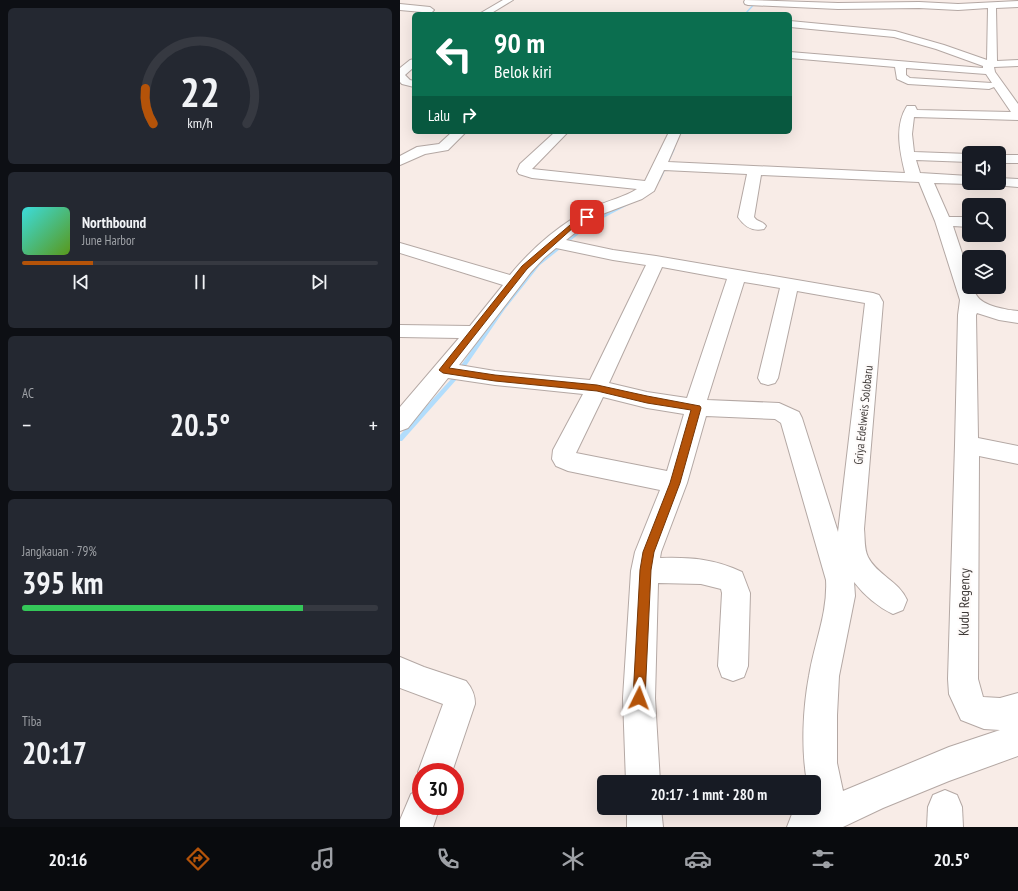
<!DOCTYPE html>
<html lang="id">
<head>
<meta charset="utf-8">
<style>
  :root { --surface:#171b24; --page:#242831; --text:#f1f3f6; --muted:#9ea1a6; --line:#363941; --accent:#b45309 }
  body { margin:0; font-family:"PT Sans Narrow",sans-serif; background:var(--page); color:var(--text); height:100vh; display:flex; flex-direction:column; font-size:15px; white-space:nowrap }
  * { box-sizing:border-box; margin:0 }
  p { font-size:13px; color:var(--muted) }
  .icon { flex:none; width:22px; height:22px; fill:none; stroke:currentColor; stroke-width:2; stroke-linecap:round; stroke-linejoin:round }
  .map { position:relative; flex:1; overflow:hidden }
  .details { display:flex; flex-direction:column; gap:8px; padding:8px; background:#0d0f14; width:400px }
  .details>* { flex:none }
  .guide { position:absolute; left:12px; top:12px; width:380px; height:122px; border-radius:6px; box-shadow:0 4px 16px #0002; background:#0b6e4f; color:#fff; overflow:hidden }
  .buttons { position:absolute; left:562px; top:146px; display:grid; gap:8px }
  .buttons a { display:grid; place-items:center; width:44px; height:44px; border-radius:6px; background:var(--surface); box-shadow:0 4px 16px #0002; font-size:20px }
  .speed { position:absolute; left:12px; top:763px; display:flex; gap:8px; font-size:20px; font-weight:700; text-align:center }
  .speed>* { display:grid; place-content:center; width:52px; height:52px; border-radius:50%; background:var(--surface); box-shadow:0 4px 16px #0002; line-height:1 }
  .speed .limit { border:6px solid #d22; background:#fff; color:#111 }
  .pin { position:absolute; display:grid; place-items:center; width:34px; height:34px; color:#fff; margin:-17px; border-radius:8px; box-shadow:0 2px 6px #0006 }
  .me { position:absolute; width:44px; margin:-22px; rotate:3deg; stroke-linejoin:round; filter:drop-shadow(0 0 3px #0008) }
  .turn { display:flex; align-items:center; gap:14px; height:84px; padding:0 16px; font-size:18px }
  .turn .icon { width:52px; height:52px; stroke-width:2.5 }
  .turn b { display:block; font-size:28px; line-height:34px }
  .then { display:flex; align-items:center; height:38px; padding:0 16px; background:#0003; gap:8px; font-size:15px }
  .big { font-size:30px; font-weight:700; line-height:1.1 }
  .details .widget { flex:1; display:flex; flex-direction:column; justify-content:center; gap:6px; min-width:0; padding:0 14px; border-radius:6px; background:var(--page) }
  .details .dial { align-items:center; gap:0 }
  .dial svg { height:104px; overflow:visible; fill:none; stroke:var(--line); stroke-width:7; stroke-linecap:round; text-anchor:middle }
  .dial text { fill:var(--text); stroke:none }
  .song { display:flex; align-items:center; gap:12px }
  .cover { width:48px; height:48px; border-radius:6px; background:linear-gradient(135deg,hsl(180 70% 55%),hsl(90 70% 35%)) }
  .played { height:4px; border-radius:2px; background:linear-gradient(90deg,var(--accent) 20%,var(--line) 20%) }
  .keys { display:flex; justify-content:space-around; direction:ltr }
  .heat { display:flex; justify-content:space-between; align-items:center; font-size:22px; direction:ltr }
  .charge { height:6px; border-radius:3px; background:linear-gradient(90deg,#34c759 79%,var(--line) 0) }
  .trip { position:absolute; left:197px; top:775px; width:224px; height:40px; border-radius:6px; background:var(--surface); box-shadow:0 4px 16px #0002; font-weight:700; line-height:40px; text-align:center }
  .tabs { display:flex; height:64px; justify-content:space-around; align-items:center; background:#090b0e; color:var(--muted) }
  .tabs .icon { width:28px; height:28px }
  .tabs .current { color:var(--accent) }
  .tabs b { font-size:18px; color:var(--text) }
  main { display:flex; flex:1; min-height:0 }
  .map>svg:first-child { display:block }
  .lines { fill:none; stroke-linecap:round; stroke-linejoin:round }
  .stream { fill:#b2ddfc; fill-rule:evenodd }
  .street-casing { stroke:#b4a8a4; stroke-width:2 }
  .street { fill:#fff; fill-rule:evenodd }
  .route { fill:#b45309; stroke:#753606 }
  .labels { text-anchor:middle; dominant-baseline:central; stroke-width:4; stroke-linejoin:round; paint-order:stroke }
  .street-label { font-size:12px; fill:#3f3a38; stroke:#fefbfa }
  .near-street-label { font-size:14px; fill:#3f3a38; stroke:#fefbfa }
</style>
</head>
<body>
<main>
<section class="details">
<div class="widget dial"><svg viewBox="0 0 100 80">
<path d="M14 69A42 42 0 1 1 86 69"/>
<path d="M14 69A42 42 0 0 1 8 42" stroke="#b45309"/>
<text x="50" y="56" font-size="32" font-weight="700">22</text>
<text x="50" y="72" font-size="11">km/h</text>
</svg></div>
<div class="widget">
<div class="song"><i class="cover"></i><div><b>Northbound</b><p>June Harbor</p></div></div>
<div class="played"></div>
<div class="keys"><svg class="icon" aria-label="previous" viewBox="0 0 24 24"><path d="M18 5L8 12l10 7zM5 5v14"/></svg><svg class="icon" aria-label="pause" viewBox="0 0 24 24"><path d="M8 5v14M16 5v14"/></svg><svg class="icon" aria-label="next" viewBox="0 0 24 24"><path d="M6 5l10 7-10 7zM19 5v14"/></svg></div>
</div>
<div class="widget"><p>AC</p>
<div class="heat"><a>−</a><b class="big">20.5°</b><a>+</a></div>
</div>
<div class="widget"><p>Jangkauan · 79%</p><b class="big">395 km</b><div class="charge"></div></div>
<div class="widget"><p>Tiba</p><b class="big">20:17</b></div>
</section>
<div class="map">
<svg width="618" height="827" viewBox="0 0 618 827">
  <rect width="100%" height="100%" fill="#f8ece7"/>
  <g class="lines">
    <g class="stream">
      <path d="M 357,0 L 359,0 L 346,14 L 344,14 Z"/>
      <path d="M 272,148 L 275,149 L 260,181 L 257,182 L 256,181 Z"/>
      <path d="M 227,203 L 230,204 L 190,225 L 140,265 L 105,309 L 57,379 L 2,441 L 0,441 L 0,435 L 53,377 L 101,307 L 136,263 L 186,223 Z"/>
    </g>
    <defs>
      <g id="street">
        <path d="M 103,0 L 113,0 L 90,14 L 79,14 Z"/>
        <path d="M 345,0 L 438,3 L 519,2 L 558,4 L 618,1 L 618,7 L 596,8 L 597,61 L 618,60 L 618,66 L 594,67 L 595,72 L 618,104 L 618,120 L 514,117 L 512,134 L 514,152 L 569,154 L 569,162 L 516,160 L 520,173 L 569,176 L 569,183 L 574,183 L 569,184 L 534,183 L 549,217 L 569,217 L 569,227 L 553,226 L 569,274 L 569,287 L 574,287 C 575,290 575,294 577,296 C 583,306 607,310 618,311 L 618,323 L 599,320 L 577,313 L 576,315 L 578,438 L 618,446 L 618,464 L 579,456 L 578,679 L 583,697 L 600,698 L 618,693 L 618,756 L 549,781 L 483,808 L 443,827 L 387,827 L 392,814 L 406,808 L 414,808 L 414,782 L 407,782 C 401,749 403,708 409,676 C 414,644 428,613 426,580 L 381,423 L 375,419 L 306,416 L 287,483 L 261,552 L 260,558 C 290,557 315,559 342,572 L 350,593 L 348,666 L 344,677 L 333,681 L 322,677 L 318,666 L 322,593 L 321,589 L 301,584 L 258,583 L 255,698 L 260,782 L 226,782 L 223,698 L 231,571 L 235,552 L 260,490 L 168,471 L 156,466 L 152,459 L 153,450 L 183,394 L 95,385 L 48,378 L 8,428 L 0,431 L 0,407 L 59,338 L 0,337 L 0,325 L 70,326 L 103,285 L 0,253 L 0,243 L 110,275 C 131,249 164,220 195,207 C 209,200 225,197 237,189 L 132,178 L 119,174 L 117,171 L 120,164 L 155,132 L 168,132 L 132,169 L 245,181 L 269,132 L 281,132 L 268,162 L 505,173 C 500,152 494,126 507,106 L 515,106 L 517,110 L 611,112 L 594,87 L 589,89 L 508,84 L 497,79 L 495,67 L 390,58 L 390,52 L 583,68 L 583,66 L 536,49 L 494,37 L 390,27 L 390,21 L 495,31 L 544,45 L 587,60 L 588,8 L 558,10 L 519,8 L 438,9 L 348,5 L 345,4 L 344,2 ZM 506,68 L 586,74 L 592,83 L 510,78 L 506,75 ZM 264,170 L 347,174 L 338,217 C 344,226 352,232 364,229 L 366,226 C 363,221 357,222 354,217 L 361,175 L 519,182 L 535,221 L 560,300 L 558,315 L 555,445 L 548,679 L 549,694 L 561,720 L 584,729 L 600,730 L 549,747 L 443,791 L 437,763 L 437,715 L 439,676 L 455,596 L 454,582 C 464,595 478,607 493,614 L 503,610 L 507,600 C 499,581 477,575 468,557 C 464,549 465,538 464,529 L 483,302 L 479,295 L 473,293 L 256,256 L 213,250 L 166,240 L 186,224 L 205,213 L 242,199 L 254,191 ZM 156,248 L 213,260 L 246,265 L 190,380 L 95,371 L 59,365 L 131,272 L 144,258 ZM 262,267 L 327,279 L 287,398 L 247,392 L 209,383 ZM 344,282 L 380,288 L 358,378 L 361,383 L 368,385 L 375,383 L 378,378 L 397,291 L 465,303 L 438,532 L 402,418 L 399,412 L 379,403 L 307,400 ZM 203,397 L 247,408 L 284,414 L 267,471 L 176,453 Z"/>
        <path d="M 0,4 L 30,7 L 34,10 L 30,14 L 21,14 L 22,12 L 0,10 Z"/>
        <path d="M 14,59 L 14,67 L 5,75 L 10,80 L 14,81 L 14,87 L 2,84 L 0,82 L 0,68 L 10,60 Z"/>
        <path d="M 52,132 L 66,132 L 48,150 L 25,154 L 0,165 L 0,156 L 17,147 L 39,144 Z"/>
        <rect x="599" y="155" width="19" height="8"/>
        <path d="M 599,178 L 618,179 L 618,187 L 594,185 L 592,183 L 599,183 Z"/>
        <path d="M 0,657 L 24,667 L 66,681 C 72,688 75,695 75,704 L 52,772 L 21,772 L 21,779 L 18,772 L 43,704 L 0,688 Z"/>
        <path d="M 21,789 L 21,806 L 40,806 L 33,827 L 0,827 L 0,820 L 11,794 Z"/>
        <path d="M 545,790 L 557,795 L 562,807 L 563,827 L 527,827 L 528,807 L 533,795 Z"/>
        <path d="M 227,808 L 261,808 L 263,827 L 227,827 Z"/>
      </g>
    </defs>
    <use href="#street" class="street-casing"/>
    <use href="#street" class="street"/>
  </g>
  <path class="route" d="M 184,216 L 190,217 L 174,227 L 127,269 L 49,368 L 95,375 L 197,385 L 247,396 L 300,406 L 301,408 L 280,483 L 254,552 L 251,570 L 245,698 L 244,703 L 239,705 L 234,703 L 233,698 L 240,570 L 243,552 L 270,483 L 291,410 L 247,403 L 197,391 L 95,381 L 43,373 L 39,370 L 122,266 L 170,225 Z"/>
  <g class="labels">
    <g class="street-label">
      <text transform="translate(463 415) rotate(-84)">Griya Edelweis Solobaru</text>
    </g>
    <g class="near-street-label">
      <text transform="translate(564 602) rotate(-89)">Kudu Regency</text>
    </g>
  </g>
</svg>
<div class="buttons">
<a><svg class="icon" aria-label="sound" viewBox="0 0 24 24"><path d="M4 9h4l5-4v14l-5-4H4zM17 9q2 3 0 6"/></svg></a>
<a><svg class="icon" aria-label="search" viewBox="0 0 24 24"><circle cx="10" cy="10" r="6"/><path d="M15 15l6 6"/></svg></a>
<a><svg class="icon" aria-label="layers" viewBox="0 0 24 24"><path d="M12 4l9 5-9 5-9-5zM3 14l9 5 9-5"/></svg></a>
</div>
<div class="speed"><div class="limit">30</div></div>
<div class="pin" style="left:187px;top:217px;background:#d93025"><svg class="icon" aria-label="arrive" viewBox="0 0 24 24"><path d="M6 21V4h12l-3 4 3 4H6"/></svg></div>
<svg class="me" style="left:239px;top:698px" viewBox="-20 -20 40 40"><path d="M0-17L14 15 0 8-14 15z" fill="#b45309" stroke="#fff" stroke-width="4"/></svg>
<div class="trip">20:17 · 1 mnt · 280 m</div>
<div class="guide">
<div class="turn"><svg class="icon" aria-label="left" viewBox="0 0 24 24"><path d="M17 20v-9H6M10 6l-5 5 5 5"/></svg><div><b>90 m</b>Belok kiri</div></div>
<div class="then">Lalu<svg class="icon" aria-label="right" viewBox="0 0 24 24"><path d="M7 20v-9h11M14 6l5 5-5 5"/></svg></div>
</div>
</div>
</main>
<nav class="tabs">
<b>20:16</b>
<svg class="icon current" aria-label="directions" viewBox="0 0 24 24"><path d="M12 3l9 9-9 9-9-9zM9 14v-3h6M13 9l2 2-2 2"/></svg>
<svg class="icon" aria-label="music" viewBox="0 0 24 24"><path d="M9 18V5l10-2v13"/><circle cx="6" cy="18" r="3"/><circle cx="16" cy="16" r="3"/></svg>
<svg class="icon" aria-label="phone" viewBox="0 0 24 24"><path d="M5 4h4l2 5-3 2q2 4 5 5l2-3 5 2v4C11 20 4 13 5 4z"/></svg>
<svg class="icon" aria-label="climate" viewBox="0 0 24 24"><path d="M12 3v18M4 7l16 10M4 17L20 7"/></svg>
<svg class="icon" aria-label="car" viewBox="0 0 24 24"><path d="M5 17H2v-5l4-1 3-4h7l3 4 3 1v5h-3M9 17h6M6 11h13"/><circle cx="7" cy="17" r="2"/><circle cx="17" cy="17" r="2"/></svg>
<svg class="icon" aria-label="filters" viewBox="0 0 24 24"><path d="M4 7h16M4 17h16"/><circle cx="9" cy="7" r="2"/><circle cx="15" cy="17" r="2"/></svg>
<b>20.5°</b>
</nav>
</body>
</html>
